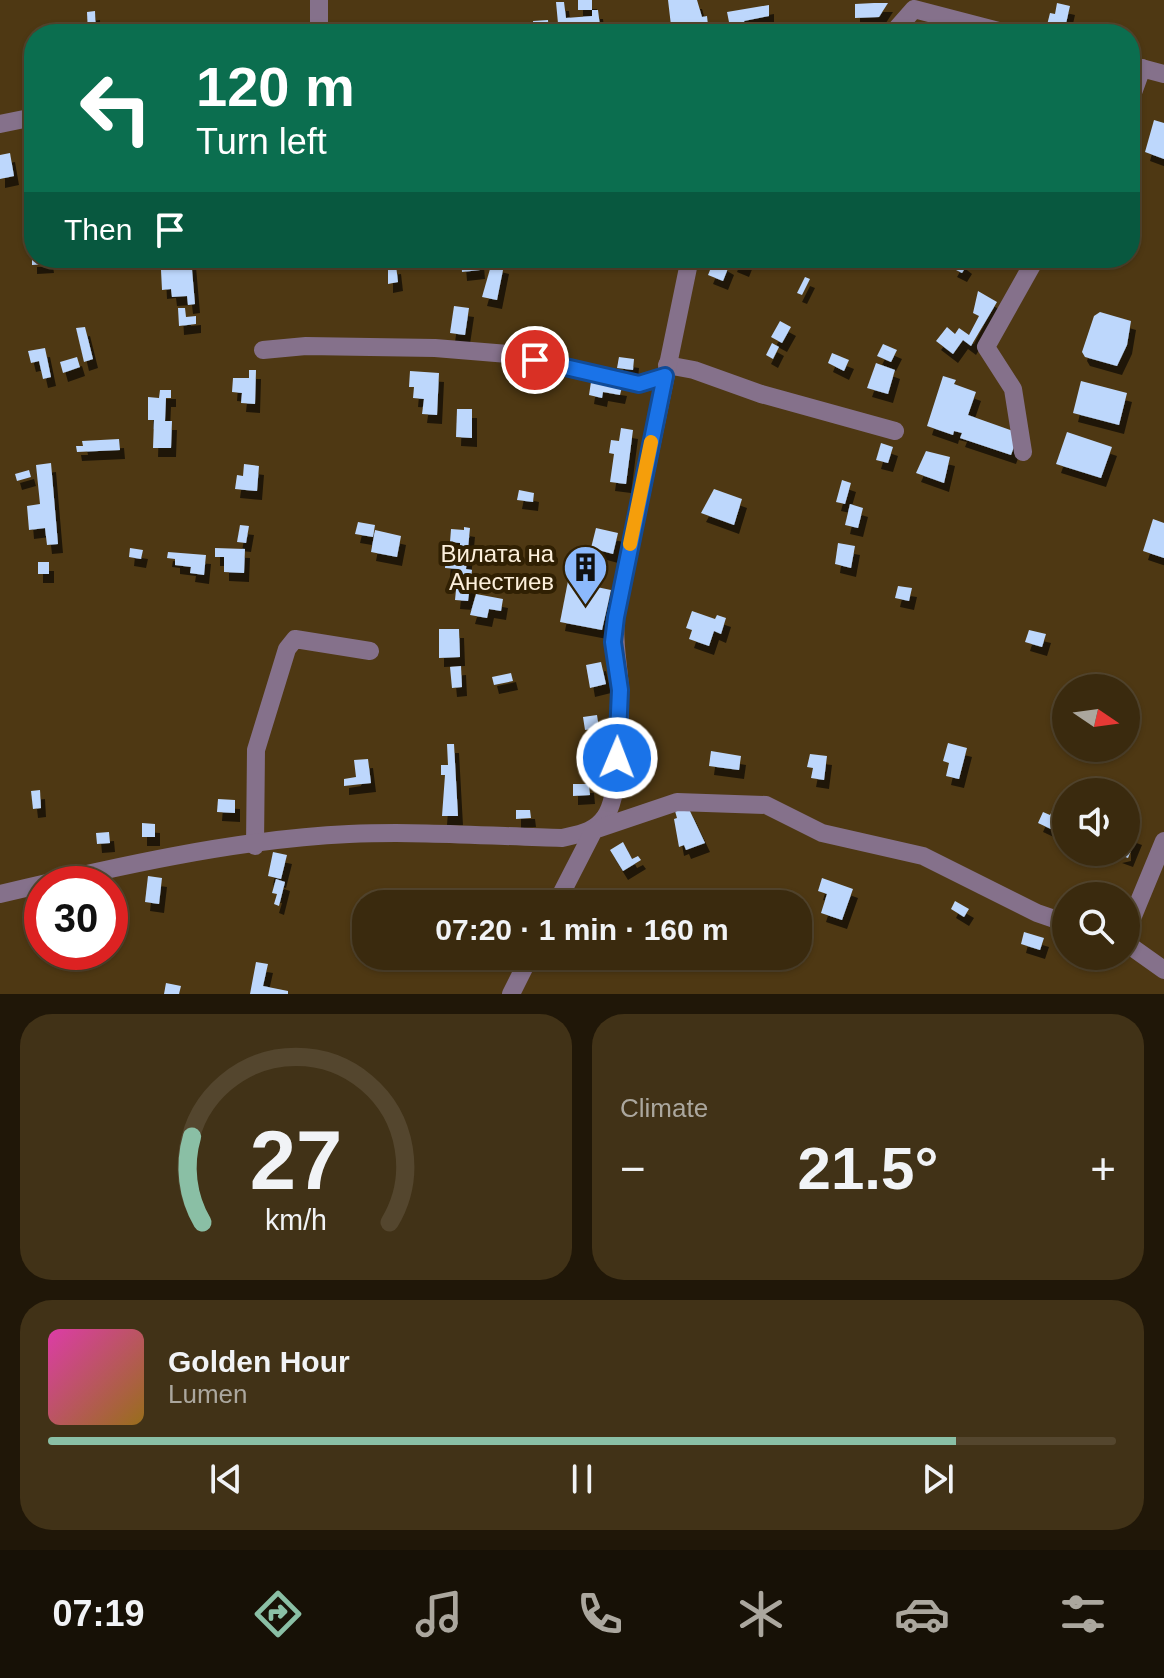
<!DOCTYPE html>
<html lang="en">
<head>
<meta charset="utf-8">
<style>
  :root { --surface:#3a2a0e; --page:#413217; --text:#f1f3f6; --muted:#aba79e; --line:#54462e; --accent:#8abfa5 }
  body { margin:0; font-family:Arial,sans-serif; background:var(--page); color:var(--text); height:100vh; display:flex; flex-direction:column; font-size:30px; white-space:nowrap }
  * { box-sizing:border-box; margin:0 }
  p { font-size:26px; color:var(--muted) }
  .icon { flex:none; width:44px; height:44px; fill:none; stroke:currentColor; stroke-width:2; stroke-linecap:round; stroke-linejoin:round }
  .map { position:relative; height:994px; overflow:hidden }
  .panel { display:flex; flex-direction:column; gap:20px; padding:20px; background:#201708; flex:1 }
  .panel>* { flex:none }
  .banner { position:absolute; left:24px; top:24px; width:1116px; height:244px; border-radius:32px; box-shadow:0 2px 6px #0004,0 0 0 2px var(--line); background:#0b6e4f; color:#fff; overflow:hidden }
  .needle { width:52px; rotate:103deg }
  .fabs { position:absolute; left:1052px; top:674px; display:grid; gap:16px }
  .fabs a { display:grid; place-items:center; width:88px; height:88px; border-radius:50%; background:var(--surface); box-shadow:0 2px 6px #0004,0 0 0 2px var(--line); font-size:40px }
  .speed { position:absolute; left:24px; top:866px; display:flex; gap:16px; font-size:40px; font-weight:700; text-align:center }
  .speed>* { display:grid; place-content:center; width:104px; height:104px; border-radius:50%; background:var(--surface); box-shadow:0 2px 6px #0004,0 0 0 2px var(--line); line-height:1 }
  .speed .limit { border:12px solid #d22; background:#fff; color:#111 }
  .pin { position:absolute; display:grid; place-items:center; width:68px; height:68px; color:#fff; margin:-34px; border:4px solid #fff; border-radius:50%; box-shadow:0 2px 8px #0007 }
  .me { position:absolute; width:88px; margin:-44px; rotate:1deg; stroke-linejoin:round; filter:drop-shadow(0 0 6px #0008) }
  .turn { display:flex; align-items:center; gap:28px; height:168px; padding:0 40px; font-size:36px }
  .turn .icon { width:104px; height:104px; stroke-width:2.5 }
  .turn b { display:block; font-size:56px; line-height:68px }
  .then { display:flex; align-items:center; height:76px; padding:0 40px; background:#0003; gap:16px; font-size:30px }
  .big { font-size:60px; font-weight:700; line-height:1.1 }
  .panel .widget { flex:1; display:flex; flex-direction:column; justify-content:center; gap:12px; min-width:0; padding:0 28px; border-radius:32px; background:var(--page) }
  .panel .dial { align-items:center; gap:0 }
  .dial svg { height:208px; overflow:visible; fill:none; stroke:var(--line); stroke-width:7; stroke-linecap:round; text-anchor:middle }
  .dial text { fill:var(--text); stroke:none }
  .song { display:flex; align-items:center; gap:24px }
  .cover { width:96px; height:96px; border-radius:12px; background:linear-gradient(135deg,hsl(320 70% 55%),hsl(40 70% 35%)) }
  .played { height:8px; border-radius:4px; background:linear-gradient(90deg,var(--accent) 85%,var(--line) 85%) }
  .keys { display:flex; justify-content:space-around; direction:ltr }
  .heat { display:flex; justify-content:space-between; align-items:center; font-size:44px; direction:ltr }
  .panel .tiles { flex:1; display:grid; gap:20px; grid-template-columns:1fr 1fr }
  .widget:last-child { grid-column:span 2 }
  .trip { position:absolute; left:352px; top:890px; width:460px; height:80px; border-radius:32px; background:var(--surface); box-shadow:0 2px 6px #0004,0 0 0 2px var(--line); font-weight:700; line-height:80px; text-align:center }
  .tabs { display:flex; height:128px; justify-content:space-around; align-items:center; background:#171106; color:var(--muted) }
  .tabs .icon { width:56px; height:56px }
  .tabs .selected { color:var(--accent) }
  .tabs b { font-size:36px; color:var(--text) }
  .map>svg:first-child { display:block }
  .building { fill:#bdd7fc; filter:url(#shadow) }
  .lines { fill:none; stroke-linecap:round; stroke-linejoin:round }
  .street { stroke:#85718b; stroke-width:18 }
  .route-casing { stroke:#114b97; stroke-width:20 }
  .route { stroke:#1a73e8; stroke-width:14 }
  .slow { stroke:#f59e0b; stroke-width:14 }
  .labels { text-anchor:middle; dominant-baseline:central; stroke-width:8; stroke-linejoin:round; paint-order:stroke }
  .poi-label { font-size:24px; fill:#fcefdb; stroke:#302003; text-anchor:end }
</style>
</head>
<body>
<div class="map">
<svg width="1164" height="994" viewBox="0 0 1164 994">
  <defs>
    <filter id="shadow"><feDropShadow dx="5" dy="9" stdDeviation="0" flood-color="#0009"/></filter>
  </defs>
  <rect width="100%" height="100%" fill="#4e3813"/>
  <g class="building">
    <path d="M 578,0 L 592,0 L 592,10 L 598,10 L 601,34 L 559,34 L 556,2 L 564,2 L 566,18 L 592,16 L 592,10 L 578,10 Z"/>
    <path d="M 668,0 L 697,0 L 702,17 L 707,16 L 709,34 L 672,34 Z"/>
    <path d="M 874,3 L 888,3 L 879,17 L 855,18 L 855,4 Z"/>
    <path d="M 1057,3 L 1070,6 L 1065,28 L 1047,25 L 1050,13 L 1055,14 Z"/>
    <path d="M 769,5 L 769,16 L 744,21 L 745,24 L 738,25 L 739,30 L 731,32 L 727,12 Z"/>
    <path d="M 95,11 L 96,34 L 88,34 L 87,12 Z"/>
    <path d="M 548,20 L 549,34 L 534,34 L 533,21 Z"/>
    <path d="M 1154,120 L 1164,123 L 1164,159 L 1145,152 Z"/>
    <path d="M 10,153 L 14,176 L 0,179 L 0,155 Z"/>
    <path d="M 32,258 L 48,258 L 49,264 L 32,265 Z"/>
    <path d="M 191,258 L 195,304 L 188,305 L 187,296 L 172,297 L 171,289 L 162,290 L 161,270 L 169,269 L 168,261 Z"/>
    <path d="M 479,258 L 480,270 L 462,272 L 461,259 Z"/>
    <path d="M 715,258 L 729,266 L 723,281 L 708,275 Z"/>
    <path d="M 734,258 L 748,258 L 744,268 L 732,263 Z"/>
    <path d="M 958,258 L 967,265 L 962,273 L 952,268 Z"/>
    <path d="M 492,262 L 504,265 L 497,300 L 482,297 Z"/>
    <path d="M 396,265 L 398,282 L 388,284 L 388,266 Z"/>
    <path d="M 805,277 L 810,279 L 802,295 L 797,293 Z"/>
    <path d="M 978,291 L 997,302 L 971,346 L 963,340 L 953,354 L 936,341 L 947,327 L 955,334 L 959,328 L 969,335 L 979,316 L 973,313 Z"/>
    <path d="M 454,306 L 469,308 L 465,335 L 450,333 Z"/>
    <path d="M 178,308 L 185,308 L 186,317 L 196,316 L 196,324 L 179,326 Z"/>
    <path d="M 1100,312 L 1131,321 L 1127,345 L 1117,366 L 1085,357 L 1082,352 L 1094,316 Z"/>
    <path d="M 780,321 L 791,327 L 782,343 L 771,337 Z"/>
    <path d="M 85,327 L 93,359 L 84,362 L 76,328 Z"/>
    <path d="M 772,343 L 779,347 L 773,359 L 766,355 Z"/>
    <path d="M 883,344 L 897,350 L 891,362 L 877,356 Z"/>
    <path d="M 45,348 L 51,377 L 43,379 L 39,361 L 31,363 L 28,351 Z"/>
    <path d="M 832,353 L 849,360 L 844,371 L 828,363 Z"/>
    <path d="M 77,357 L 80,367 L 63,373 L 60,362 Z"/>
    <path d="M 619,357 L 634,359 L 633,370 L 617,368 Z"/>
    <path d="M 876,363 L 895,370 L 888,394 L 867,388 Z"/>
    <path d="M 249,370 L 256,370 L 255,404 L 241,403 L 242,393 L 232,392 L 233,378 L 249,378 Z"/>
    <path d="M 410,371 L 439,373 L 437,415 L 422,414 L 424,399 L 413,398 L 414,387 L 409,387 Z"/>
    <path d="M 943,376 L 956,380 L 954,384 L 976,392 L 968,415 L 1019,433 L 1011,455 L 960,438 L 962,433 L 954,431 L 953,435 L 927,426 Z"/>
    <path d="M 1081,381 L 1127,393 L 1119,425 L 1073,413 Z"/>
    <path d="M 591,382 L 622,387 L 620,395 L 603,392 L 602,398 L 589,395 Z"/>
    <path d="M 160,390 L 171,390 L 171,398 L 166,398 L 165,421 L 172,421 L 171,448 L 153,448 L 154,420 L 148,420 L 148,397 L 159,398 Z"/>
    <path d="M 457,409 L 472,409 L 472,438 L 456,437 Z"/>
    <path d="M 621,428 L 633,430 L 626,484 L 610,482 L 614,454 L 609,453 L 611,440 L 619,441 Z"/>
    <path d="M 1067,432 L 1112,447 L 1101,478 L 1056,464 Z"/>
    <path d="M 119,439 L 120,450 L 77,452 L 76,446 L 83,446 L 82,441 Z"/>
    <path d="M 881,443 L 893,447 L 888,463 L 876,460 Z"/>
    <path d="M 926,451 L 950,457 L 944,483 L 916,473 Z"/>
    <path d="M 51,463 L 58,544 L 47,545 L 45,528 L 29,530 L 27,506 L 40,504 L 36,465 Z"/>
    <path d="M 244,464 L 259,466 L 257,491 L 235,489 L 237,475 L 243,476 Z"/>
    <path d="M 29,470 L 31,477 L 17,481 L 15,474 Z"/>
    <path d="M 842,480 L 851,483 L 845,504 L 836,502 Z"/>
    <path d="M 714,489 L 742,499 L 734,525 L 701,513 Z"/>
    <path d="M 519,490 L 534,493 L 533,502 L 517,500 Z"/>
    <path d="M 850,504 L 863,508 L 858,528 L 845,525 Z"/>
    <path d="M 1153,519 L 1164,523 L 1164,558 L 1143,551 Z"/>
    <path d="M 358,522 L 375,525 L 373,537 L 355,534 Z"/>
    <path d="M 240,525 L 249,526 L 246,543 L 237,542 Z"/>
    <path d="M 464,527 L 470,528 L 466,569 L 472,570 L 468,601 L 455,600 L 458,569 L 445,568 L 447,546 L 460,547 L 460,543 L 450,542 L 451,529 L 464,530 Z"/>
    <path d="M 596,528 L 618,533 L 613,554 L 591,548 Z"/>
    <path d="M 375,530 L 401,536 L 397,557 L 371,552 Z"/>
    <path d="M 838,543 L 855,546 L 851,568 L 835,564 Z"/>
    <path d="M 130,548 L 143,550 L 141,559 L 129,557 Z"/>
    <path d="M 215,548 L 245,549 L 244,573 L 224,572 L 224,557 L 215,557 Z"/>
    <path d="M 168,552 L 206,555 L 204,575 L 190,573 L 191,567 L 175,565 L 175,559 L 167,558 Z"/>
    <rect x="38" y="562" width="11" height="12"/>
    <path d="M 568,581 L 611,590 L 602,630 L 560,622 Z"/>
    <path d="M 898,586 L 912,588 L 909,601 L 895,598 Z"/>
    <path d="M 476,594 L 503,599 L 501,611 L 489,609 L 487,618 L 470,615 Z"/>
    <path d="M 692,611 L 715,619 L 717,615 L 726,618 L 721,634 L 714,631 L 709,646 L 689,639 L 692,630 L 686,628 Z"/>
    <path d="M 439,629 L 459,629 L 460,657 L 439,658 Z"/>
    <path d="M 1029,630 L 1046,634 L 1042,647 L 1025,642 Z"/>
    <path d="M 601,662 L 606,684 L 590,688 L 586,665 Z"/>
    <path d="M 461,666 L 462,687 L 452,688 L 450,667 Z"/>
    <path d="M 511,673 L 513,681 L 494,685 L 492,677 Z"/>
    <path d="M 597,715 L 599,728 L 585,730 L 583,717 Z"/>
    <path d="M 948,743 L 967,748 L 959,779 L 946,776 L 949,763 L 943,761 Z"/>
    <path d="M 447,744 L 454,744 L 458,816 L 442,816 L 445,775 L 441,775 L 441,765 L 448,765 Z"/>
    <path d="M 711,751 L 741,756 L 739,770 L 709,766 Z"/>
    <path d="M 810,754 L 827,756 L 824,780 L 811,778 L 813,768 L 807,767 Z"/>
    <path d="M 368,759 L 371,783 L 344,786 L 344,779 L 356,777 L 354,760 Z"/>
    <path d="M 573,784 L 589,784 L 590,795 L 573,796 Z"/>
    <path d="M 40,790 L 41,808 L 33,809 L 31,791 Z"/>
    <path d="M 218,799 L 235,800 L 235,813 L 217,812 Z"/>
    <path d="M 1056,803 L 1064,808 L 1053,830 L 1038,823 L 1043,812 L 1050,815 Z"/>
    <path d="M 689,809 L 705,843 L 686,850 L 684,845 L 679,847 L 674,819 L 677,818 L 675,811 Z"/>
    <path d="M 516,810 L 530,810 L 531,818 L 516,819 Z"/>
    <path d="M 142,823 L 155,824 L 155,837 L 142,837 Z"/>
    <path d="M 109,832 L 110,843 L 97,844 L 96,833 Z"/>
    <path d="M 1126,832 L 1137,836 L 1128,858 L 1117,854 L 1126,852 Z"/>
    <path d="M 623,842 L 632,859 L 638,856 L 641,860 L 623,871 L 610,850 Z"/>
    <path d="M 273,852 L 287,855 L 281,879 L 268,876 Z"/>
    <path d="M 148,876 L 162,878 L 159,904 L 145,902 Z"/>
    <path d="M 822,878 L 853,889 L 842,920 L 821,913 L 827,894 L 818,891 Z"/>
    <path d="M 276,879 L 285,882 L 279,906 L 274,904 L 277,894 L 272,893 Z"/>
    <path d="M 621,888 L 632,898 L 632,904 L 592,904 L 604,892 L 610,897 Z"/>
    <path d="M 955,901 L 969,909 L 964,917 L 951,909 Z"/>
    <path d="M 1024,932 L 1044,938 L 1040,950 L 1021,944 Z"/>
    <path d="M 256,962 L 268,964 L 263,986 L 288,991 L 288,994 L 250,994 Z"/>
    <path d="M 166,983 L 181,986 L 179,994 L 164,994 Z"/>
  </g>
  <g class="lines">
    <g class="street">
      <path d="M 319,0 L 319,34"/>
      <path d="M 892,34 L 914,9 L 1010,34"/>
      <path d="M 1130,65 L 1164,74"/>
      <path d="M 1130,101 L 1142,68"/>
      <path d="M 0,124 L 34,117"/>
      <path d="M 263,350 L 306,346 L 435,348 L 508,354 L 639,384 L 665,376"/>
      <path d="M 667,365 L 694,370 L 761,394 L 895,431"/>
      <path d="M 1023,452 L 1013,389 L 986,347 L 1036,258"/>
      <path d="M 255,846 L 256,750 L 287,649 L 295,639 L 370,651"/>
      <path d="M 0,894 C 110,868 236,839 349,834 C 419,831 492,836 562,838 C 579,834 595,832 605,817 C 621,795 620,719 620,690 C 619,665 613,642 616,617 L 690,258"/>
      <path d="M 556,904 L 594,830 L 677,802 L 766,805 L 822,833 L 923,856 L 1037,913 L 1066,923"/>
      <path d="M 1126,933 L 1164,841"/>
      <path d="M 1126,943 L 1164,970"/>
      <path d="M 511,994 L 530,956"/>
    </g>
  </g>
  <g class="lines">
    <defs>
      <path id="route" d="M 535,360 L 639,384 L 665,376 L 616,617 L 613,642 L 620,690 L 617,758"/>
    </defs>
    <use href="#route" class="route-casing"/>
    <use href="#route" class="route"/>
    <path class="slow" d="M 630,544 L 651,442"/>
  </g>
  <defs>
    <symbol id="building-pin" viewBox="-11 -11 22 30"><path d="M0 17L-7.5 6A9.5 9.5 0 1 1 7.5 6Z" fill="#8cb9fc" stroke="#302003"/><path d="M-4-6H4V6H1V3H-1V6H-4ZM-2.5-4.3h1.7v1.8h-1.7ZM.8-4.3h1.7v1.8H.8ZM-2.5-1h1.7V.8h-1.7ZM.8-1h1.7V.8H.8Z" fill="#111"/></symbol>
  </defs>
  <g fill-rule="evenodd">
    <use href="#building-pin" x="560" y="542" width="51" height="69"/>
  </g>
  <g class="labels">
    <g class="poi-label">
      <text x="554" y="553">Вилата на<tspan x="554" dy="28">Анестиев</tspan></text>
    </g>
  </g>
</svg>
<div class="fabs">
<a><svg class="needle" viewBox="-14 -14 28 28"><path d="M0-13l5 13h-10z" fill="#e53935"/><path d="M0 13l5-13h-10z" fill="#aba79e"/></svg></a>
<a><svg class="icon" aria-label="sound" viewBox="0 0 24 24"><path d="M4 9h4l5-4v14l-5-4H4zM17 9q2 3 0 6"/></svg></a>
<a><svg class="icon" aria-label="search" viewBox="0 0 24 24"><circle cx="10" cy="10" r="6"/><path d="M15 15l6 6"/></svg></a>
</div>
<div class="speed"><div class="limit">30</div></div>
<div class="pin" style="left:535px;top:360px;background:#d93025"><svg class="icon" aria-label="arrive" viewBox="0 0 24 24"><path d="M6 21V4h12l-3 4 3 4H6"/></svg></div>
<svg class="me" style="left:617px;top:758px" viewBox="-20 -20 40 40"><circle r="17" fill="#1a73e8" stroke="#fff" stroke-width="3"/><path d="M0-11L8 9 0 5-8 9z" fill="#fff"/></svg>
<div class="trip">07:20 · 1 min · 160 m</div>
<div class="banner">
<div class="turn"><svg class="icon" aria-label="left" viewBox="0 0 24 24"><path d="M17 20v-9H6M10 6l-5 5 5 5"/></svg><div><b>120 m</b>Turn left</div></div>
<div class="then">Then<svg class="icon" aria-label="arrive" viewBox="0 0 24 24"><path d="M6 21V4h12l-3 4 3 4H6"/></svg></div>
</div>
</div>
<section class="panel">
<div class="tiles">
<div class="widget dial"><svg viewBox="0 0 100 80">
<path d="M14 69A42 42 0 1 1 86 69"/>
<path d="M14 69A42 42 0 0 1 10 36" stroke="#8abfa5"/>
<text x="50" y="56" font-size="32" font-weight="700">27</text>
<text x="50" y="72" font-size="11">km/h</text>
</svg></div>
<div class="widget"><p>Climate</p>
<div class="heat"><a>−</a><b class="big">21.5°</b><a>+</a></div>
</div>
<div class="widget">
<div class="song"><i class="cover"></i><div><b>Golden Hour</b><p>Lumen</p></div></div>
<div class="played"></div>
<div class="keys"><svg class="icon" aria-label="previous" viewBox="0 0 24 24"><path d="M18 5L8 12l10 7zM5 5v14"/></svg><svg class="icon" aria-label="pause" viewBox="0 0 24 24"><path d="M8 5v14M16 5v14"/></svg><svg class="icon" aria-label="next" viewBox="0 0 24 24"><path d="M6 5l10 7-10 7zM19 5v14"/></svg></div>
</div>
</div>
</section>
<nav class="tabs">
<b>07:19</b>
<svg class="icon selected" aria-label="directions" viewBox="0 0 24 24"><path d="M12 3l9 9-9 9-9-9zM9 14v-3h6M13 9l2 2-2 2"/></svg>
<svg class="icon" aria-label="music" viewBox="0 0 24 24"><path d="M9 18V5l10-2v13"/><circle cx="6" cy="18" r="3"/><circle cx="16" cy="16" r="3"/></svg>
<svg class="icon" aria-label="phone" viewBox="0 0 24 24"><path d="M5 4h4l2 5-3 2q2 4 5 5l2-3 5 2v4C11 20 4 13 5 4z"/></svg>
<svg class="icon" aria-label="climate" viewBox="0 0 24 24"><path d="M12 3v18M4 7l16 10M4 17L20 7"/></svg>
<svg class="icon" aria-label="car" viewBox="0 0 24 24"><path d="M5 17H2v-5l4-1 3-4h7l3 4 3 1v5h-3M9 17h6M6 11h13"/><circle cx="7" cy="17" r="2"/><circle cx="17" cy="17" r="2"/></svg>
<svg class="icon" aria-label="filters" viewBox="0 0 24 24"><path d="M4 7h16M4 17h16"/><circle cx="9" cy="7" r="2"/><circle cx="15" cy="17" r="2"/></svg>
</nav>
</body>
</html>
